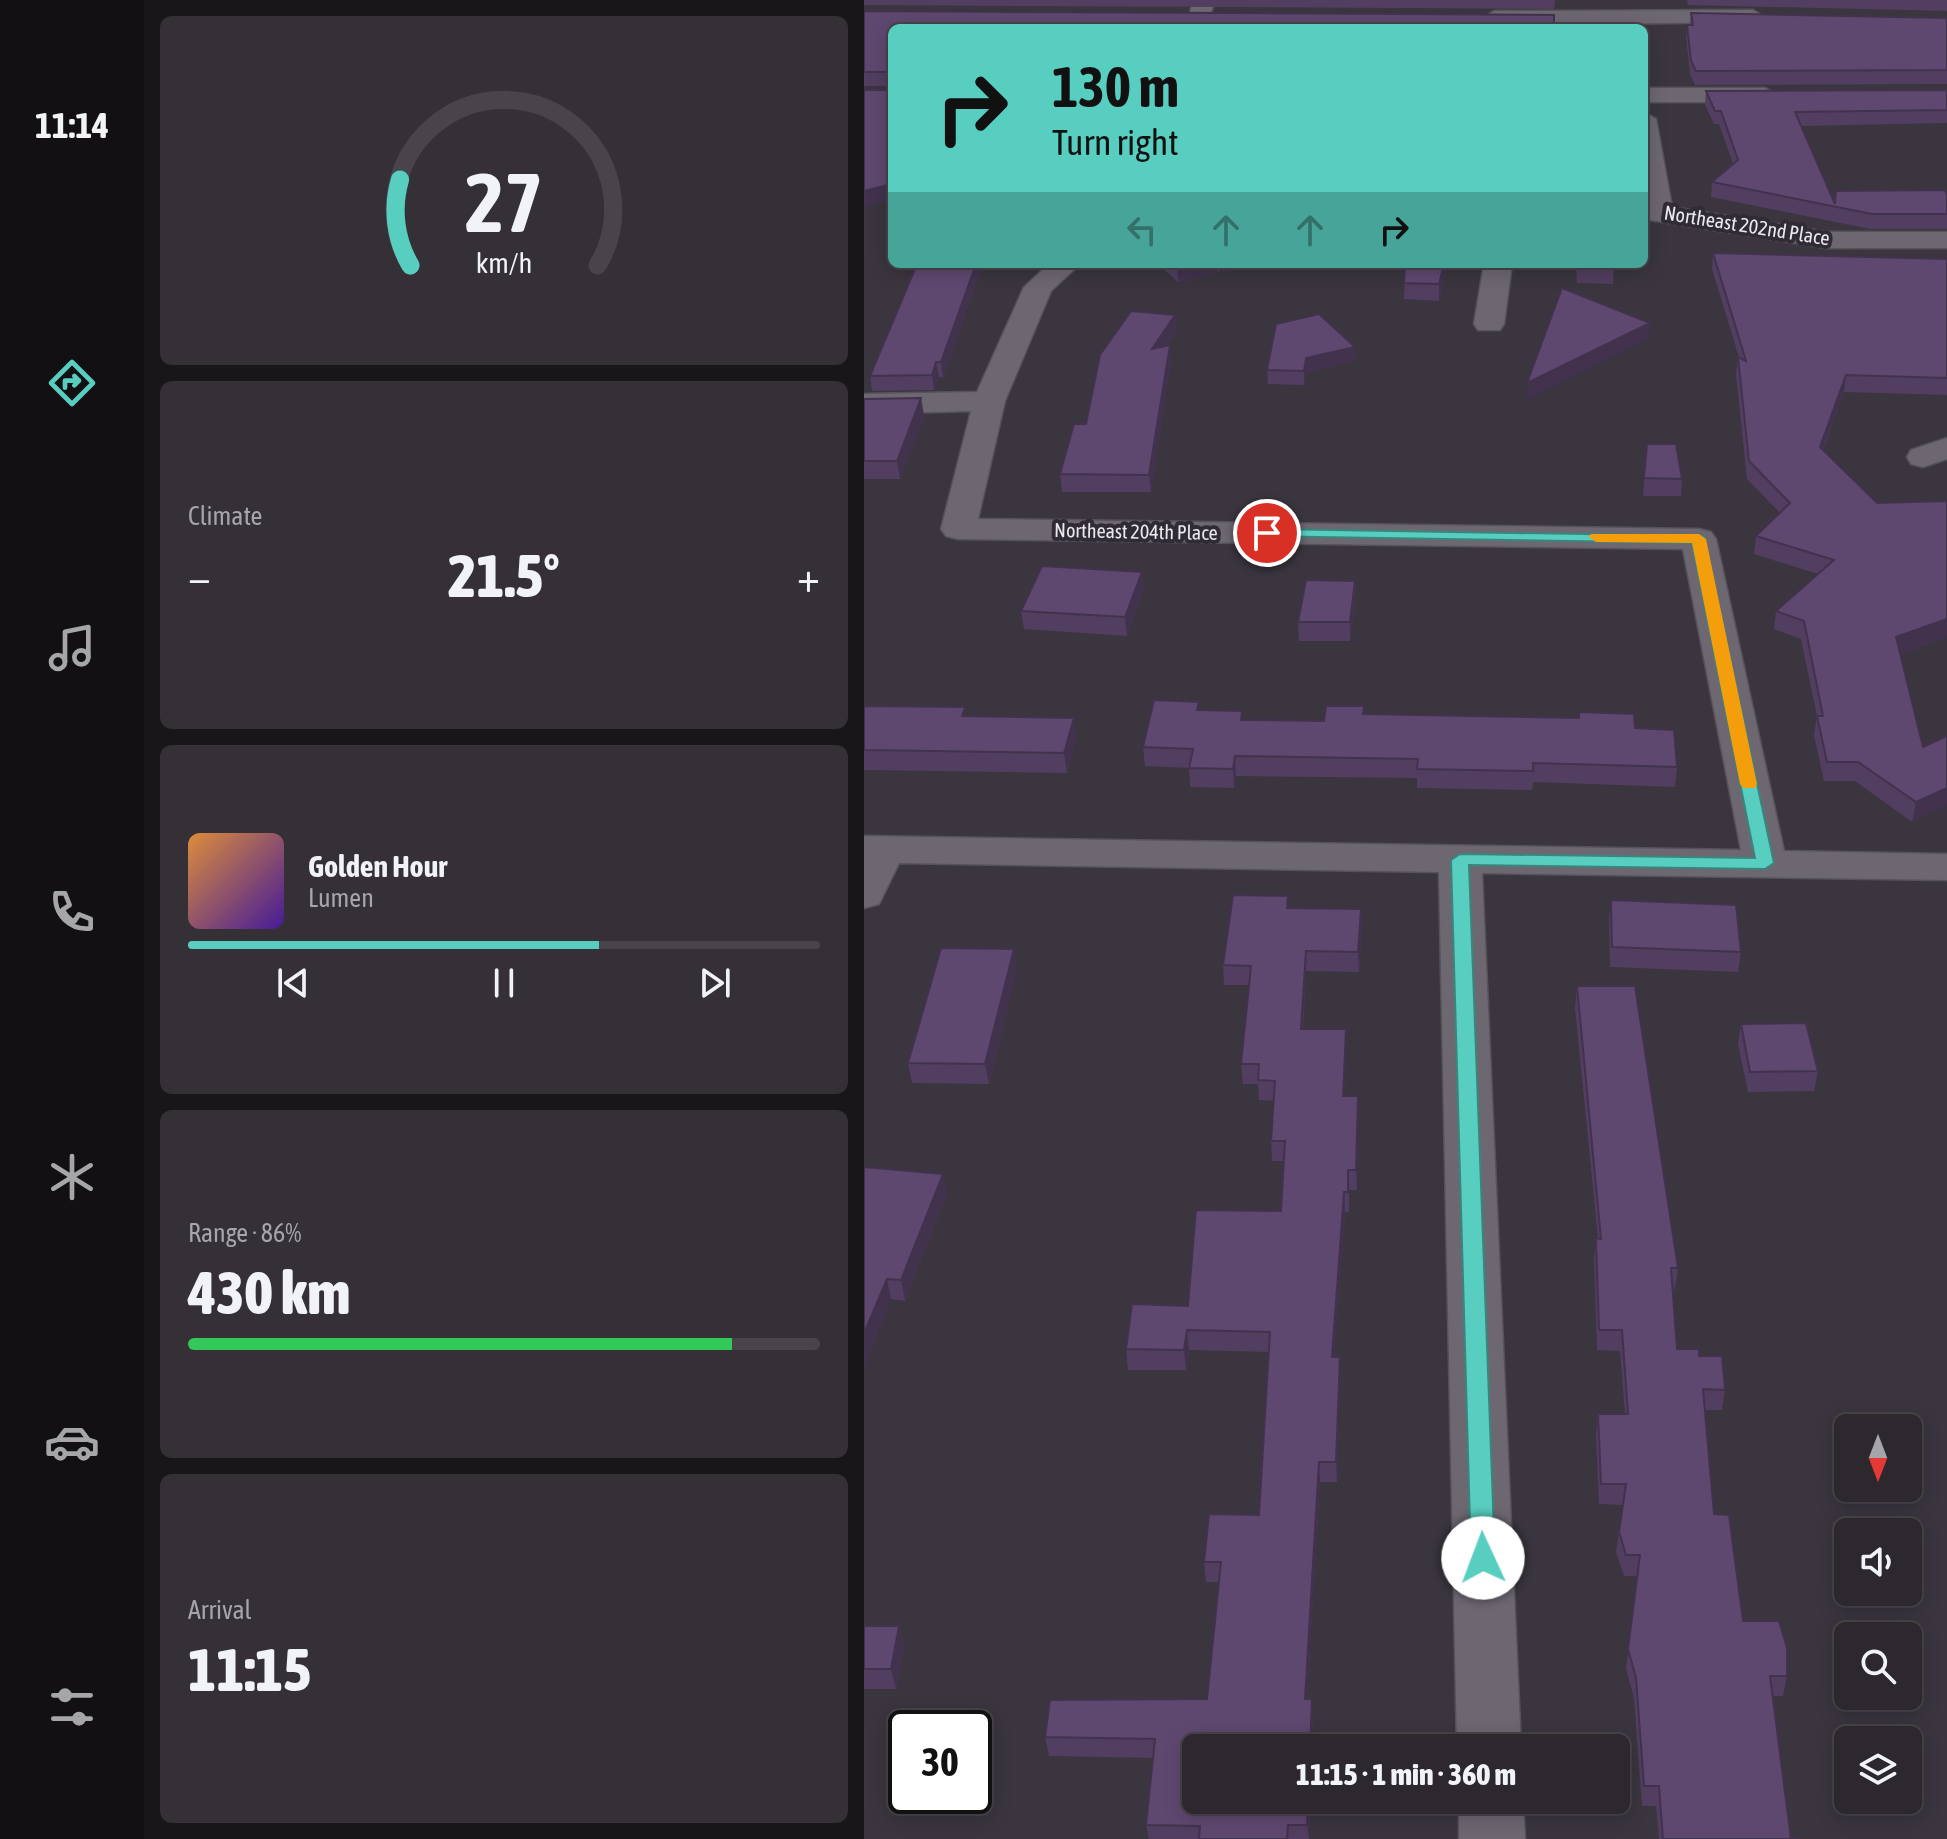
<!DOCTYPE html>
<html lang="en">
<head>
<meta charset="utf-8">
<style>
  :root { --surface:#2c282e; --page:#343036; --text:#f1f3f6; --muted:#a6a6aa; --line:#48444a; --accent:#58cec0 }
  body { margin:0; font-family:"Asap Condensed",sans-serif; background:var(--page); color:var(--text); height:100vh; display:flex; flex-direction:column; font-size:30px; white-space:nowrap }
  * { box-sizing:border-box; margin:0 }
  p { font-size:26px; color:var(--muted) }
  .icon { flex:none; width:44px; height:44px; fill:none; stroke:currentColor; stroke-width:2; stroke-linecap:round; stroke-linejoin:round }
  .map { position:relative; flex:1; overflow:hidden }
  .drawer { display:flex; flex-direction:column; gap:16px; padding:16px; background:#181619; width:720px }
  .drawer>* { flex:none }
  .guide { position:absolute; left:24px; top:24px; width:760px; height:244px; border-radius:12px; box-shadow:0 4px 20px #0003,0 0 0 2px var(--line); background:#58cec0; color:#111; overflow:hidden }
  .needle { width:52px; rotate:180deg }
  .fabs { position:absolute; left:970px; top:1414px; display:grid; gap:16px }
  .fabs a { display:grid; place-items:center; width:88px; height:88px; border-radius:12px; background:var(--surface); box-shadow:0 4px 20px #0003,0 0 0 2px var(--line); font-size:40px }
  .speed { position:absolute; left:24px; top:1710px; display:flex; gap:16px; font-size:40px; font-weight:700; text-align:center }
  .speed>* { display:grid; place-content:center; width:104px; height:104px; border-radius:50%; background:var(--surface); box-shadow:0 4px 20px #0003,0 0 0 2px var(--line); line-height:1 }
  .speed .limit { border:4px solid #111; border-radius:12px; background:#fff; color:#111 }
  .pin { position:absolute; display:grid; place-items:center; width:68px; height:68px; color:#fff; margin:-34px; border:4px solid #fff; border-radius:50%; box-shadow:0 2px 8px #0007 }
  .me { position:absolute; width:88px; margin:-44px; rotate:358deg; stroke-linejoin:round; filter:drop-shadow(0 0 6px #0008) }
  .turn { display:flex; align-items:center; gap:28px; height:168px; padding:0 32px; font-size:36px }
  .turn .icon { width:104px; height:104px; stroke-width:2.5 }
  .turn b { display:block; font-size:56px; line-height:68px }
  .lanes { display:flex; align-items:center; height:76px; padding:0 32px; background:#0003; justify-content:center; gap:40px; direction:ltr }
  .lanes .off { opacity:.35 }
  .big { font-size:60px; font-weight:800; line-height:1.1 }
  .drawer .tile { flex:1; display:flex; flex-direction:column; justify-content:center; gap:12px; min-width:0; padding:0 28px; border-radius:12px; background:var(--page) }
  .drawer .dial { align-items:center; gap:0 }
  .dial svg { height:208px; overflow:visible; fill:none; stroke:var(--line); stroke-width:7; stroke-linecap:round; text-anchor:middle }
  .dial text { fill:var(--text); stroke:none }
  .song { display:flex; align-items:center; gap:24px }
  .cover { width:96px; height:96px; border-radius:12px; background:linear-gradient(135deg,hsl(30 70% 55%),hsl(260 70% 35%)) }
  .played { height:8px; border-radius:4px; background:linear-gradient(90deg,var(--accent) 65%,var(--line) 65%) }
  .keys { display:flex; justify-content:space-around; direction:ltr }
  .heat { display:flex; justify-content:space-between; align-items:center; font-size:44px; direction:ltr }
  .charge { height:12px; border-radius:6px; background:linear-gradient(90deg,#34c759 86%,var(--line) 0) }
  .trip { position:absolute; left:318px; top:1734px; width:448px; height:80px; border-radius:12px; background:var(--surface); box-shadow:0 4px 20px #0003,0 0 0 2px var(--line); font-weight:800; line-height:80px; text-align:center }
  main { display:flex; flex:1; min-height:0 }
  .tab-bar { display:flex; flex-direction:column; width:144px; justify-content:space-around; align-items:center; background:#121012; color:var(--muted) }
  .tab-bar .icon { width:56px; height:56px }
  .tab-bar .on { color:var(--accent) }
  .tab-bar b { font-size:36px; color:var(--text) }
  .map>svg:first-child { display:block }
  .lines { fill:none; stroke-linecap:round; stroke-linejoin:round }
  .minor-casing { stroke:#565259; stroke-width:3 }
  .minor { fill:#6d6771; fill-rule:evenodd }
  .wall { fill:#523e60 }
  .shaded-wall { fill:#42324e }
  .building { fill:#5f4870; stroke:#42324e; stroke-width:2 }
  .route { fill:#58cec0; stroke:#39867d; stroke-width:2 }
  .slow { fill:#f59e0b }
  .labels { text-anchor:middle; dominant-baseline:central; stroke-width:8; stroke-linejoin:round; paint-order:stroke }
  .far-street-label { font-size:20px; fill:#ebe8ee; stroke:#302b34 }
</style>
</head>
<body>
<main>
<nav class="tab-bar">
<b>11:14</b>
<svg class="icon on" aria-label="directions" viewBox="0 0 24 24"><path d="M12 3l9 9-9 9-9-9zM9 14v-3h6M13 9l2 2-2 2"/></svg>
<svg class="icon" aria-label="music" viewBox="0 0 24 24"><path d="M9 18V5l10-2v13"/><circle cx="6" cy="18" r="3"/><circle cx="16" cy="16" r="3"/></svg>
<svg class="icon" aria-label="phone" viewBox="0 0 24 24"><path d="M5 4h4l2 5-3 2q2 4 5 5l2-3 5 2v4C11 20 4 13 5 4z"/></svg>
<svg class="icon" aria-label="climate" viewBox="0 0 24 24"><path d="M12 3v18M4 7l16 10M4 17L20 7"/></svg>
<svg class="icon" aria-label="car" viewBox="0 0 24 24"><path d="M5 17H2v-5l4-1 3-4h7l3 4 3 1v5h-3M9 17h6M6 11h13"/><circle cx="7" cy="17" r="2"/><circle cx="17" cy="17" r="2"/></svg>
<svg class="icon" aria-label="filters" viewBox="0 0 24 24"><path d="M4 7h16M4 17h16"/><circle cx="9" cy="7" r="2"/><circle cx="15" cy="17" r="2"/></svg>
</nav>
<section class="drawer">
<div class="tile dial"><svg viewBox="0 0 100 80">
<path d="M14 69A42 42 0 1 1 86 69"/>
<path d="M14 69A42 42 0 0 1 10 36" stroke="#58cec0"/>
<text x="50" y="56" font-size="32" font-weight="700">27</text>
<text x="50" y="72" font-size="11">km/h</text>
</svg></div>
<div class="tile"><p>Climate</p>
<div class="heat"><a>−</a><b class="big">21.5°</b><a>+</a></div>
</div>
<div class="tile">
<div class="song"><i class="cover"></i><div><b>Golden Hour</b><p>Lumen</p></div></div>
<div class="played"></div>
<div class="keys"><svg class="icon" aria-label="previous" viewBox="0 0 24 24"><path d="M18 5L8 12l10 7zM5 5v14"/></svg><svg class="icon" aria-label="pause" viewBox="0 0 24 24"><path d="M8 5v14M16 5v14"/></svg><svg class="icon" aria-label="next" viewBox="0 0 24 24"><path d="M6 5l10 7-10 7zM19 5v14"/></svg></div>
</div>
<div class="tile"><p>Range · 86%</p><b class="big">430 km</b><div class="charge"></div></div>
<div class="tile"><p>Arrival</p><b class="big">11:15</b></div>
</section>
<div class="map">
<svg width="1083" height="1839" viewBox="0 0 1083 1839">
  <rect width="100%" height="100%" fill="#3a353e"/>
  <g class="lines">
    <defs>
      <g id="minor">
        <path d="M 329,0 L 351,0 L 344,22 L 328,22 L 325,17 Z"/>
        <path d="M 889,10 L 900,17 L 897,22 L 630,25 L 619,18 L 630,11 Z"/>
        <path d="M 780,88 L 901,88 L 913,95 L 901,102 L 780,102 Z"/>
        <path d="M 780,112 L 792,119 L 808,207 L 963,232 L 1083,232 L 1083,248 L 963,248 L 780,219 Z"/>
        <path d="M 185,264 L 216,264 L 187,291 L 141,401 L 114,519 L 835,529 L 847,532 L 852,539 L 920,851 L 1083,854 L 1083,880 L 618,873 L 657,1748 L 593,1748 L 575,872 L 35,863 L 15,904 L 0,908 L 0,836 L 877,850 L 819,549 L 94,539 L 82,536 L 77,529 L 107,411 L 0,414 L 0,394 L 113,392 L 160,287 Z"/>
        <path d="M 620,264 L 648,264 L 640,324 L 636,330 L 614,330 L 610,324 Z"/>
        <path d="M 1083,438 L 1083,459 L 1059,467 L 1047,464 L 1043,457 L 1047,450 Z"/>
        <path d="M 595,1800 L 659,1800 L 661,1839 L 595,1839 Z"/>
      </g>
    </defs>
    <use href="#minor" class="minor-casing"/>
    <use href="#minor" class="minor"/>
  </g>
  <g class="wall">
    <path d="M 0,0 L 691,0 L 690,9 L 0,5 Z"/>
    <path d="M 823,0 L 1083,0 L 1083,11 L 824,5 Z"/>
    <path d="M 0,11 L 28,28 L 28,200 L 28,86 L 0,86 Z"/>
    <path d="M 827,13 L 1083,18 L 1083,84 L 831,85 L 826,74 L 822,38 L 823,25 L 826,25 Z"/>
    <path d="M 1083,90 L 1083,123 L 937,126 L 970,203 L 1083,195 L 1083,229 L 1006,229 L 847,197 L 848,182 L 869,164 L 855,124 L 850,124 L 841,105 L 842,91 Z"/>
    <path d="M 849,253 L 1083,259 L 1083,395 L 980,392 L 959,450 L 1013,503 L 1083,501 L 1083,637 L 1036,654 L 1059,747 L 1083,736 L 1083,805 L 1048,822 L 991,781 L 960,781 L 950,735 L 953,716 L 937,639 L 910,629 L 912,611 L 954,574 L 890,554 L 892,536 L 916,513 L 883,479 L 872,374 L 874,357 L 875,357 L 848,269 Z"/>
    <path d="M 53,264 L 119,264 L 79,377 L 75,377 L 70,390 L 8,391 L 6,376 Z"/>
    <path d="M 294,264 L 422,264 L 396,269 L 391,264 L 355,273 L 353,270 L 350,274 L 314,282 Z"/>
    <path d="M 541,264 L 583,264 L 575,301 L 540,299 Z"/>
    <path d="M 712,264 L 750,264 L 749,284 L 713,283 Z"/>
    <path d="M 311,315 L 312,332 L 303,345 L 307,362 L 287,492 L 198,492 L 196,474 L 222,424 Z"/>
    <path d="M 491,347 L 491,361 L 442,373 L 440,385 L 404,384 L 403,370 Z"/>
    <path d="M 0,399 L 60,415 L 36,479 L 0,479 Z"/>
    <path d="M 783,444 L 818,479 L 817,496 L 779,496 Z"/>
    <path d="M 278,572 L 280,590 L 263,636 L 160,629 L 157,611 Z"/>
    <path d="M 491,581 L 492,599 L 486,641 L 435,641 L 434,622 Z"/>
    <path d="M 0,706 L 102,716 L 212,737 L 203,773 L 0,770 Z"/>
    <path d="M 335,710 L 379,720 L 460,721 L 500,714 L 771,728 L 813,767 L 811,787 L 669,782 L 668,790 L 553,788 L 553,778 L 372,776 L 370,788 L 326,787 L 325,768 L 281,766 L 279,747 Z"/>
    <path d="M 424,896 L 424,908 L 497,909 L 498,929 L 495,972 L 442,971 L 439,1029 L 482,1049 L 480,1096 L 494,1096 L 494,1116 L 493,1190 L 485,1190 L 485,1212 L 481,1212 L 470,1357 L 476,1357 L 476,1378 L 473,1482 L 456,1482 L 443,1699 L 449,1719 L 448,1748 L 332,1748 L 446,1800 L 445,1839 L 285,1839 L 282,1825 L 289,1758 L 185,1756 L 181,1737 L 343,1699 L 355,1582 L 342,1582 L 340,1562 L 395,1515 L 405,1352 L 325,1350 L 322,1370 L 264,1370 L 262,1349 L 324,1306 L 417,1211 L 420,1161 L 408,1161 L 407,1141 L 410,1101 L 395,1100 L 394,1084 L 379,1084 L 377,1064 L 385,985 L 360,985 L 359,965 Z"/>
    <path d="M 747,900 L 877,952 L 874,972 L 746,967 L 745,920 Z"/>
    <path d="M 150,949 L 153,969 L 125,1084 L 48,1083 L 44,1063 Z"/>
    <path d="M 713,986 L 814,1268 L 811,1289 L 809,1289 L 813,1349 L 835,1356 L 861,1390 L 858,1410 L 841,1410 L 850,1514 L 879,1621 L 923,1676 L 919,1696 L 909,1696 L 927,1839 L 937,1839 L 795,1839 L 792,1806 L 778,1806 L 770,1698 L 762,1669 L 774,1576 L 760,1576 L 752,1552 L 759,1505 L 735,1504 L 732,1435 L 734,1414 L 761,1414 L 756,1351 L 733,1350 L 730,1259 L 732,1238 L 734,1238 L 711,1007 Z"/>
    <path d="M 877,1024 L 954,1071 L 950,1091 L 884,1092 L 874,1044 Z"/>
    <path d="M 0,1167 L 83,1194 L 41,1301 L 27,1299 L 0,1367 Z"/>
    <path d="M 0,1626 L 35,1626 L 41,1647 L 32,1689 L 0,1689 Z"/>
  </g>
  <g class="shaded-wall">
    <path d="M 28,184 L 28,200 L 0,207 L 0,191 Z"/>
    <path d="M 112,264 L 119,264 L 79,377 L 77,362 Z"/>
    <path d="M 324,264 L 352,264 L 353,270 L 350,274 L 314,282 L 313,266 Z"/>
    <path d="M 355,264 L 391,264 L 355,273 Z"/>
    <path d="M 396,264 L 422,264 L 396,269 Z"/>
    <path d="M 580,264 L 583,264 L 583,267 L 575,301 L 575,284 Z"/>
    <path d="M 311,315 L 312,332 L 290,365 L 288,349 Z"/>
    <path d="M 786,323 L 785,339 L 663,400 L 663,383 Z"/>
    <path d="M 306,345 L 307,362 L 287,492 L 285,475 Z"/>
    <path d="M 491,347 L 491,361 L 442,373 L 440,385 L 440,371 L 442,358 Z"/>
    <path d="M 72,362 L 75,377 L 70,390 L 68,375 Z"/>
    <path d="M 982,375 L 980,392 L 953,464 L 956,447 Z"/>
    <path d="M 57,398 L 60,415 L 36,479 L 33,461 Z"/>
    <path d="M 278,572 L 280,590 L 263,636 L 261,617 Z"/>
    <path d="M 491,581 L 492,599 L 486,641 L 486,622 Z"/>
    <path d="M 1083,619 L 1083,637 L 1029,656 L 1032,637 Z"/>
    <path d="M 210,718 L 212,737 L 203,773 L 200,753 Z"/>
    <path d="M 371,756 L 372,776 L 370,788 L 369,769 Z"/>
    <path d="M 1083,788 L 1083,805 L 1048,822 L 1052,802 Z"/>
    <path d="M 497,909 L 498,929 L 495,972 L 494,952 Z"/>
    <path d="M 150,949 L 153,969 L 125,1084 L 121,1064 Z"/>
    <path d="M 442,951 L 442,971 L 437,1049 L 437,1029 Z"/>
    <path d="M 482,1029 L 482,1049 L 479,1116 L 479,1096 Z"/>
    <path d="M 494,1096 L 494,1116 L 493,1190 L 492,1170 Z"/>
    <path d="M 79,1174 L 83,1194 L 41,1301 L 37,1280 Z"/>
    <path d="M 480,1192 L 481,1212 L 469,1378 L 468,1357 Z"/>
    <path d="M 23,1279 L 27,1299 L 0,1367 L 0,1333 Z"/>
    <path d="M 323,1330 L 325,1350 L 322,1370 L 320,1350 Z"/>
    <path d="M 476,1357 L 476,1378 L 473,1482 L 472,1462 Z"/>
    <path d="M 455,1462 L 456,1482 L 442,1719 L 441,1699 Z"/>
    <path d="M 35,1626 L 41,1647 L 32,1689 L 27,1669 Z"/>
    <path d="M 448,1699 L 449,1719 L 448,1748 L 446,1748 Z"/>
    <path d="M 444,1800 L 446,1800 L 445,1839 L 443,1825 Z"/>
  </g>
  <g class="building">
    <path d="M 0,11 L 690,15 L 690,28 L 28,28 L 28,72 L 0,72 Z"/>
    <path d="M 827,13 L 1083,18 L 1083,70 L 832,71 L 827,61 L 823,25 L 829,25 Z"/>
    <path d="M 28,81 L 28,184 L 0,191 L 0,90 L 28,90 Z"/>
    <path d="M 1083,90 L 1083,110 L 931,112 L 971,204 L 972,191 L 1081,190 L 1083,195 L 1083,214 L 1008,214 L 848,182 L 874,160 L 857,111 L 851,111 L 842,91 Z"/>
    <path d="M 849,253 L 1083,259 L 1083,378 L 982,375 L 956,447 L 1013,503 L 1083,501 L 1083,619 L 1032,637 L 1059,747 L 1083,736 L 1083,788 L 1052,802 L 994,762 L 963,762 L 953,716 L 959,716 L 940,621 L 912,611 L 970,560 L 892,536 L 926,503 L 885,461 L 874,357 L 882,361 Z"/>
    <path d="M 53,264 L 112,264 L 77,362 L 72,362 L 68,375 L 6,376 Z"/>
    <path d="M 541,264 L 580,264 L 575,284 L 540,283 Z"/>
    <path d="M 714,264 L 750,264 L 750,268 L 714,267 Z"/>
    <path d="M 698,288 L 786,323 L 663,383 Z"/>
    <path d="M 267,311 L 311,315 L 288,349 L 306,345 L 285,475 L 196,474 L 210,424 L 222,424 L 236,355 Z"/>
    <path d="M 455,314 L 491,347 L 442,358 L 440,371 L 403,370 L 412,324 Z"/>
    <path d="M 57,398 L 33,461 L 0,461 L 0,399 Z"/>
    <path d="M 783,444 L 812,444 L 818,479 L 780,478 Z"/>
    <path d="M 178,566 L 278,572 L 261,617 L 157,611 Z"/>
    <path d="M 442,580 L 491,581 L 486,622 L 434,622 Z"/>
    <path d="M 290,700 L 335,702 L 333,710 L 378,711 L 377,720 L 460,721 L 462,706 L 500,706 L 499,714 L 715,718 L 715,712 L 770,714 L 771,728 L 810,730 L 813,767 L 669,763 L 669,771 L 553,769 L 554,759 L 371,756 L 369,769 L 325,768 L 329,749 L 279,747 Z"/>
    <path d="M 0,706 L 101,707 L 98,716 L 210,718 L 200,753 L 0,750 Z"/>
    <path d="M 369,895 L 424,896 L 423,908 L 497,909 L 494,952 L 442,951 L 437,1029 L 482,1029 L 479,1096 L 494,1096 L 492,1170 L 484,1170 L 484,1192 L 480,1192 L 468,1357 L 476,1357 L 472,1462 L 455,1462 L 441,1699 L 448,1699 L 446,1748 L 332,1748 L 332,1800 L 444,1800 L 443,1825 L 424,1825 L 423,1839 L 335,1839 L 336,1826 L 282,1825 L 291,1739 L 181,1737 L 186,1700 L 343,1699 L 357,1562 L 340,1562 L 345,1514 L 395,1515 L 406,1332 L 323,1330 L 320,1350 L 262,1349 L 268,1304 L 324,1306 L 332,1210 L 417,1211 L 421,1141 L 407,1141 L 411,1081 L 394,1080 L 395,1064 L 377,1064 L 387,966 L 359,965 Z"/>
    <path d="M 747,900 L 872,905 L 877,952 L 748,947 Z"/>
    <path d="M 77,948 L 150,949 L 121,1064 L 44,1063 Z"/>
    <path d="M 713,986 L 771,986 L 814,1268 L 807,1268 L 813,1349 L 835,1349 L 835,1356 L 858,1356 L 861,1390 L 839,1389 L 850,1514 L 865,1515 L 879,1621 L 915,1621 L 923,1648 L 923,1676 L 906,1676 L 927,1839 L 937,1839 L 799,1839 L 795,1786 L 780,1786 L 772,1678 L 764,1649 L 776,1555 L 762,1555 L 755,1532 L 762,1484 L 737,1484 L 734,1414 L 764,1414 L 758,1330 L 735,1330 L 732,1238 L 737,1239 Z"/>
    <path d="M 942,1023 L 954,1071 L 886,1072 L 877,1024 Z"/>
    <path d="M 0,1167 L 79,1174 L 37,1280 L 23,1279 L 0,1333 Z"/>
    <path d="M 0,1626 L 35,1626 L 27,1669 L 0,1669 Z"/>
  </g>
  <path class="route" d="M 403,529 L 840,536 L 910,863 L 901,869 L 605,865 L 631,1558 L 627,1565 L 619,1568 L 610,1565 L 607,1558 L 587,860 L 596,854 L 891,858 L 828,543 L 398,536 L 395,533 Z"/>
  <path class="slow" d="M 727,534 L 835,534 L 842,539 L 893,784 L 891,788 L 879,788 L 876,784 L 828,543 L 732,542 L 725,537 Z"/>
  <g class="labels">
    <g class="far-street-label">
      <text transform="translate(883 225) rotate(9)">Northeast 202nd Place</text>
      <text transform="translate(272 531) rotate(1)">Northeast 204th Place</text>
    </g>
  </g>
</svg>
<div class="fabs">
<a><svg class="needle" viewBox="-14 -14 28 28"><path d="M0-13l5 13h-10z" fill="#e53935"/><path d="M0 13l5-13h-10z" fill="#a6a6aa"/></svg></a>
<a><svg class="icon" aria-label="sound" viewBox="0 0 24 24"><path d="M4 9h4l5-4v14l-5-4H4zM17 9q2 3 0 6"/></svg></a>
<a><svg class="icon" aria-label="search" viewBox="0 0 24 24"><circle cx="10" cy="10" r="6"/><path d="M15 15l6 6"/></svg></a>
<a><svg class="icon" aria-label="layers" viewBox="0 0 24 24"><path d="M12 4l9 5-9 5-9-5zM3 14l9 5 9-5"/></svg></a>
</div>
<div class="speed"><div class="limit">30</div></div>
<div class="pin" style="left:403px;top:533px;background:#d93025"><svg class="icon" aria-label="arrive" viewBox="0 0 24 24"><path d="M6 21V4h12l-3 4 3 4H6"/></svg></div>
<svg class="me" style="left:619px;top:1558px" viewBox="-20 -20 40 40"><circle r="19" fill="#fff"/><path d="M0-13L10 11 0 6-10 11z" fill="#58cec0"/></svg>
<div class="trip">11:15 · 1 min · 360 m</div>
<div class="guide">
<div class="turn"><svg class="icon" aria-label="right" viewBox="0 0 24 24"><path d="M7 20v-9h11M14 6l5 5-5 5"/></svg><div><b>130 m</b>Turn right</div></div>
<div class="lanes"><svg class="icon off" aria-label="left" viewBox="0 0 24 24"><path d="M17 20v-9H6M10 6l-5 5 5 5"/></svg><svg class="icon off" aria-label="ahead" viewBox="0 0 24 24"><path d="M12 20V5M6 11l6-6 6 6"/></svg><svg class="icon off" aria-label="ahead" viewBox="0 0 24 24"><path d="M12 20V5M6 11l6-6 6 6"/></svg><svg class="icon" aria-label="right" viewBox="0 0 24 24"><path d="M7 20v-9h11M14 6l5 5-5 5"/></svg></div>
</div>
</div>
</main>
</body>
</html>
